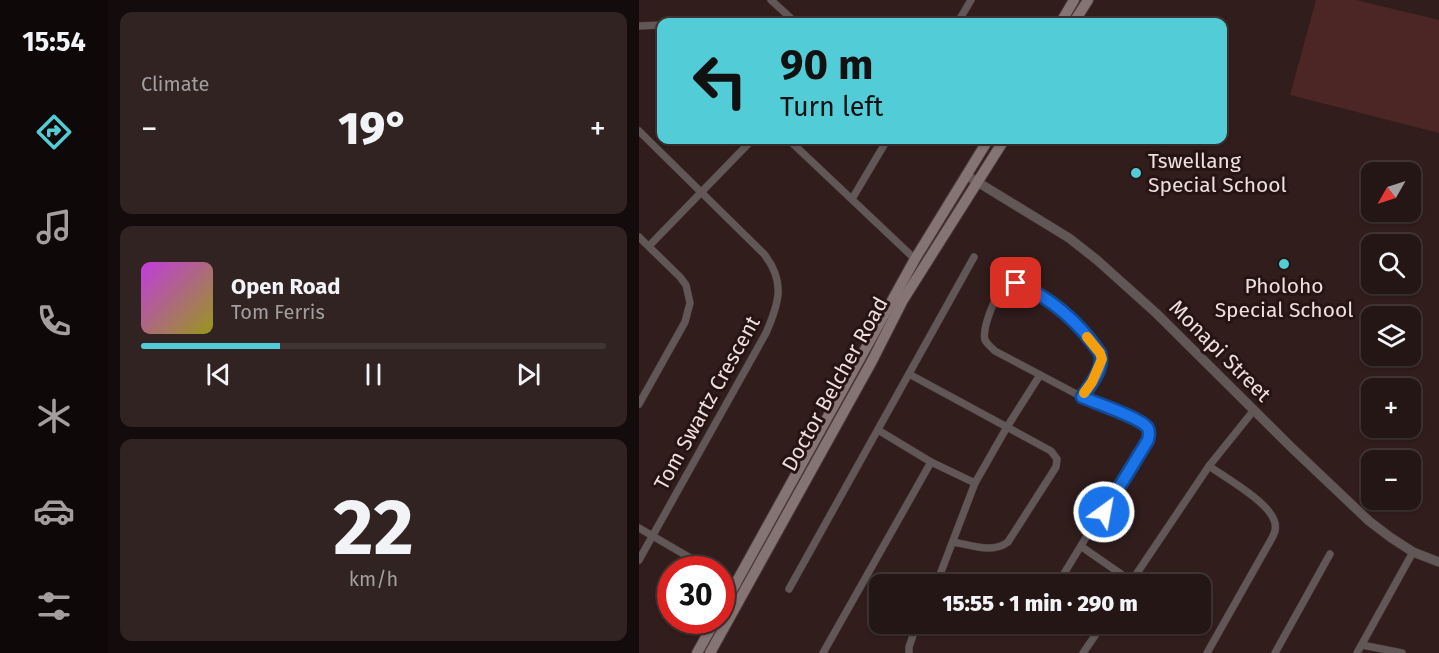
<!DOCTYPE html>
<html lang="en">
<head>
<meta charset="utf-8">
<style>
  :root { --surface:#241615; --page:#302322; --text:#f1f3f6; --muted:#a39fa0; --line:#413534; --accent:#52ccd6 }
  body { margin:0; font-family:"Fira Sans",sans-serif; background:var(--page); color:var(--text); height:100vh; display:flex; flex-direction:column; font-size:22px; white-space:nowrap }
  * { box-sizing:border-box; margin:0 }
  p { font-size:20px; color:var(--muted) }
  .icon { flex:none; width:33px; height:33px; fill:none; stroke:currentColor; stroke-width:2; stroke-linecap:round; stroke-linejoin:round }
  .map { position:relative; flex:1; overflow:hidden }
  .side { display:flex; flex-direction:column; gap:12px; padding:12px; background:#140c0c; width:531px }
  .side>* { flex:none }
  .banner { position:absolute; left:18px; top:18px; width:570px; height:126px; border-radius:12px; box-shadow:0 2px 4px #0004,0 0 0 2px var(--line); background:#52ccd6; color:#111; overflow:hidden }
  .needle { width:39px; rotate:231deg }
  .controls { position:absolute; left:722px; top:162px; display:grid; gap:12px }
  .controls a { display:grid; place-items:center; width:60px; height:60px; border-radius:12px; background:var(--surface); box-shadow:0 2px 4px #0004,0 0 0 2px var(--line); font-size:30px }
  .speed { position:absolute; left:18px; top:556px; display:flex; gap:12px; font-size:30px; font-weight:700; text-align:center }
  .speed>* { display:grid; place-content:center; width:78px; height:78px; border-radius:50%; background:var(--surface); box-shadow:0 2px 4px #0004,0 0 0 2px var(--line); line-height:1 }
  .speed .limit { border:9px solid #d22; background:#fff; color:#111 }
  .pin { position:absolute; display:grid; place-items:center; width:51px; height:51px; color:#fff; margin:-26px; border-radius:12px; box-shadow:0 3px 9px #0006 }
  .me { position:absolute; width:66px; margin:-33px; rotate:32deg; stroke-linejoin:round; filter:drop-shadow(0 0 4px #0008) }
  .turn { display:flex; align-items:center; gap:21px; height:126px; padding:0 24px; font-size:27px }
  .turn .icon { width:78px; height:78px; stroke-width:2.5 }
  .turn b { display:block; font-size:42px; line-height:51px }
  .big { font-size:45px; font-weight:800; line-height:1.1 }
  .side .card { flex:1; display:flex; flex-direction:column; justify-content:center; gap:9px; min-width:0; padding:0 21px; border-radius:12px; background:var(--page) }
  .side .dial { align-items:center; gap:0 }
  .dial b { font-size:78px; line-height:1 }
  .song { display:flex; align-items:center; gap:18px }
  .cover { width:72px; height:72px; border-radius:9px; background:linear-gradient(135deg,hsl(290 70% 55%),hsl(60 70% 35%)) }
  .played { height:6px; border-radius:3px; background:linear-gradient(90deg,var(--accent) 30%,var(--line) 30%) }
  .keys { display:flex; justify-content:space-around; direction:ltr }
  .heat { display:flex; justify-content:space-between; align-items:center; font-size:33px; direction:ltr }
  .trip { position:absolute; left:230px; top:574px; width:342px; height:60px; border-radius:12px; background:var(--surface); box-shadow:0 2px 4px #0004,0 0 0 2px var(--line); font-weight:800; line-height:60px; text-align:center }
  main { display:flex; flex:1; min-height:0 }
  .tabs { display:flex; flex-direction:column; width:108px; justify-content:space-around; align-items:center; background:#0e0908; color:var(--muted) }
  .tabs .icon { width:42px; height:42px }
  .tabs .selected { color:var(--accent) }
  .tabs b { font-size:27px; color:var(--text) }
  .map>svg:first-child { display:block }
  .green { fill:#4b2624 }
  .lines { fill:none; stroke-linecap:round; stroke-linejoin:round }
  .minor-casing { stroke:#4a3837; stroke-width:8 }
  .tertiary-casing { stroke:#4a3837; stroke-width:10 }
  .secondary-casing { stroke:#4a3837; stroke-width:12 }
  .minor { stroke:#615756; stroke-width:7 }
  .tertiary { stroke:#615756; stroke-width:9 }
  .secondary { stroke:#847473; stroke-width:10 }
  .route-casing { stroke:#114b97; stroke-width:15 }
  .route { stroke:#1a73e8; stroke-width:10 }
  .slow { stroke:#f59e0b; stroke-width:10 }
  .poi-dot { fill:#52ccd6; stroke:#261413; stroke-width:2 }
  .labels { text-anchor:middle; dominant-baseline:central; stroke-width:6; stroke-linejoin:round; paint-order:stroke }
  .poi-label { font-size:21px; fill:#eddfde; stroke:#261413; text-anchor:start }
  .street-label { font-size:21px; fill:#eddfde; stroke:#261413 }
</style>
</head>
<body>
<main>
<nav class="tabs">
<b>15:54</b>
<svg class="icon selected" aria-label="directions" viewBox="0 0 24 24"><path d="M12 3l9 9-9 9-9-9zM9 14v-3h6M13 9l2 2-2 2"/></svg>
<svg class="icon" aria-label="music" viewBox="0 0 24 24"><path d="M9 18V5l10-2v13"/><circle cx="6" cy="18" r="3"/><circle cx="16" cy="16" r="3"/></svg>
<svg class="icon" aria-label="phone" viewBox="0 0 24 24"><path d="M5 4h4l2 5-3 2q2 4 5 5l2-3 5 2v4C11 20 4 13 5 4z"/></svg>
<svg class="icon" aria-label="climate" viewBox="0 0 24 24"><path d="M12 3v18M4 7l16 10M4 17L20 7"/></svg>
<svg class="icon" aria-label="car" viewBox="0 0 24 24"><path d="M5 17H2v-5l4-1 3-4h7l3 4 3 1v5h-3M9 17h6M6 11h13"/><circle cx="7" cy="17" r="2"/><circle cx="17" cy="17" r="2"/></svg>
<svg class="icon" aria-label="filters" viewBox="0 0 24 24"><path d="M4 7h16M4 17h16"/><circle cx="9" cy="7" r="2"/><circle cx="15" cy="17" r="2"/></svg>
</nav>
<section class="side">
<div class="card"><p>Climate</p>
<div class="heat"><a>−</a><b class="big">19°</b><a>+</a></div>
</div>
<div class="card">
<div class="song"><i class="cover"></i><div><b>Open Road</b><p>Tom Ferris</p></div></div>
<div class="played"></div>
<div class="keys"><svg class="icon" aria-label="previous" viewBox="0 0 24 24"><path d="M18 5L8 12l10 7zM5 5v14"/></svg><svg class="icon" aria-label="pause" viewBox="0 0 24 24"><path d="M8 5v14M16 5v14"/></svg><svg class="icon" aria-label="next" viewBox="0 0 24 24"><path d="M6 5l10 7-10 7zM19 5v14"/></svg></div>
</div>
<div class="card dial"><b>22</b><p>km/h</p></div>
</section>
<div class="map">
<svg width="800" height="653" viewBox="0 0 800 653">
  <rect width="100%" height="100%" fill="#301d1c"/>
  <path class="green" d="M 677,0 L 717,0 L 800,20 L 800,133 L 651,95 Z"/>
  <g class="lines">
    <defs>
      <g id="minor">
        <path d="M 132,0 L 156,22"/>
        <path d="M 319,22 L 332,0"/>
        <path d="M 0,26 L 22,25"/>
        <path d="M 0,131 L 125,254 C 147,282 140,303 127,333 L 0,560"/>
        <path d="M 150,140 L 277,260"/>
        <path d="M 213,199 L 248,140"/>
        <path d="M 0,237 L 41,277 L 47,285 L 51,303 L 46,322 L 0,404"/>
        <path d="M 10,246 L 113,140"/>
        <path d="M 270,374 L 412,451 L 418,459 L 417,467 L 369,542 C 353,554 332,545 314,542"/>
        <path d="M 239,430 L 292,462 L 336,483"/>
        <path d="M 0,528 L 72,570"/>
        <path d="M 443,547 L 492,581"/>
        <path d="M 82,576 L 98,585"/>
        <path d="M 297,585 L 336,483 L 368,427 L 401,375"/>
        <path d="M 418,585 L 510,434 L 508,427 L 500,420 L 443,397 L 356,351 C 352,347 348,344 346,340 C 343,329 355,297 364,289 C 368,285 373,284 377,283 C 413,298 438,321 461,353 C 466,368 451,385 443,397"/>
        <path d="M 490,585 L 570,466 L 615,410"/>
        <path d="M 150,589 L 335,257"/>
        <path d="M 723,645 L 763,653"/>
        <path d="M 184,653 L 292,462"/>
        <path d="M 270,653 L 270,647 L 278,624"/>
        <path d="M 444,653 L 464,624"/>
        <path d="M 568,653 L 633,538 C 636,533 638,527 635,520 C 628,501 587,478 570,466"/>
        <path d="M 636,653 L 691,554"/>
        <path d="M 718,653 L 774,552"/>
      </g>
      <path id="tertiary" d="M 327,175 L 430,238 L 458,260 L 517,313 L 652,447 L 730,521 L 751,537 L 774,552 L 800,562"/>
      <g id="secondary">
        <path d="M 422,22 L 435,0"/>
        <path d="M 435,22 L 449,0"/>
        <path d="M 82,610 L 276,259 L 349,140"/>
        <path d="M 58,653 L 76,621"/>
        <path d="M 71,653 L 233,361 L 264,300 L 365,140"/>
      </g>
    </defs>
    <use href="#minor" class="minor-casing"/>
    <use href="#tertiary" class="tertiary-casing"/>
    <use href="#secondary" class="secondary-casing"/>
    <use href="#minor" class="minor"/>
    <use href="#tertiary" class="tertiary"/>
    <use href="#secondary" class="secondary"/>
  </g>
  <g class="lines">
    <defs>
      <path id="route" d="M 377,283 C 413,298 439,321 461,353 C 466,368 451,385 443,397 C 456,403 500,417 508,427 C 511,431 510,436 509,440 L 465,512"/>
    </defs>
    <use href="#route" class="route-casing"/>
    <use href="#route" class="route"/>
    <path class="slow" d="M 445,393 L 453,382 L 463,359 L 461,353 L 448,337"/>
  </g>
  <g class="poi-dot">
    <circle cx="497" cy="173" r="6"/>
    <circle cx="645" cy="264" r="6"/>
  </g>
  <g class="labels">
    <g class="poi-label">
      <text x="509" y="161">Tswellang<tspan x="509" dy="24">Special School</tspan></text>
      <text x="645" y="286" text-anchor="middle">Pholoho<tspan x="645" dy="24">Special School</tspan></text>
    </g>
    <g class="street-label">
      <text transform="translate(581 351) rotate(45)">Monapi Street</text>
      <text transform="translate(196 384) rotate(-61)">Doctor Belcher Road</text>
      <text transform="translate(68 403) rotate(-61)">Tom Swartz Crescent</text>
    </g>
  </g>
</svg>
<div class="controls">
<a><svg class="needle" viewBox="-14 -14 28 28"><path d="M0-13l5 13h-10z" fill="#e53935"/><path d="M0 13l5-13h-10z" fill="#a39fa0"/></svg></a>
<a><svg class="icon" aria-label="search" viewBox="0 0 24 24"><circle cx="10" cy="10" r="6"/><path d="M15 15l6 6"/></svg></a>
<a><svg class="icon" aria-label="layers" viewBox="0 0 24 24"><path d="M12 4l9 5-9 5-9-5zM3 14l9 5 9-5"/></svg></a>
<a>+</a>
<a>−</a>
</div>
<div class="speed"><div class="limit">30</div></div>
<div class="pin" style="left:377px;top:283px;background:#d93025"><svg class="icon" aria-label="arrive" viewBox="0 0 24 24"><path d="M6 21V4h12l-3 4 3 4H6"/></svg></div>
<svg class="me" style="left:465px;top:512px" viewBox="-20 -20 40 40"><circle r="17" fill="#1a73e8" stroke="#fff" stroke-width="3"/><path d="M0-11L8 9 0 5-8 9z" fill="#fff"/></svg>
<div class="trip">15:55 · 1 min · 290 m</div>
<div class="banner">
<div class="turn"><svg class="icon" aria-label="left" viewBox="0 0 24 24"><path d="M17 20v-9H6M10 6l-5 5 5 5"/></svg><div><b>90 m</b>Turn left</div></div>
</div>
</div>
</main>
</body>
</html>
